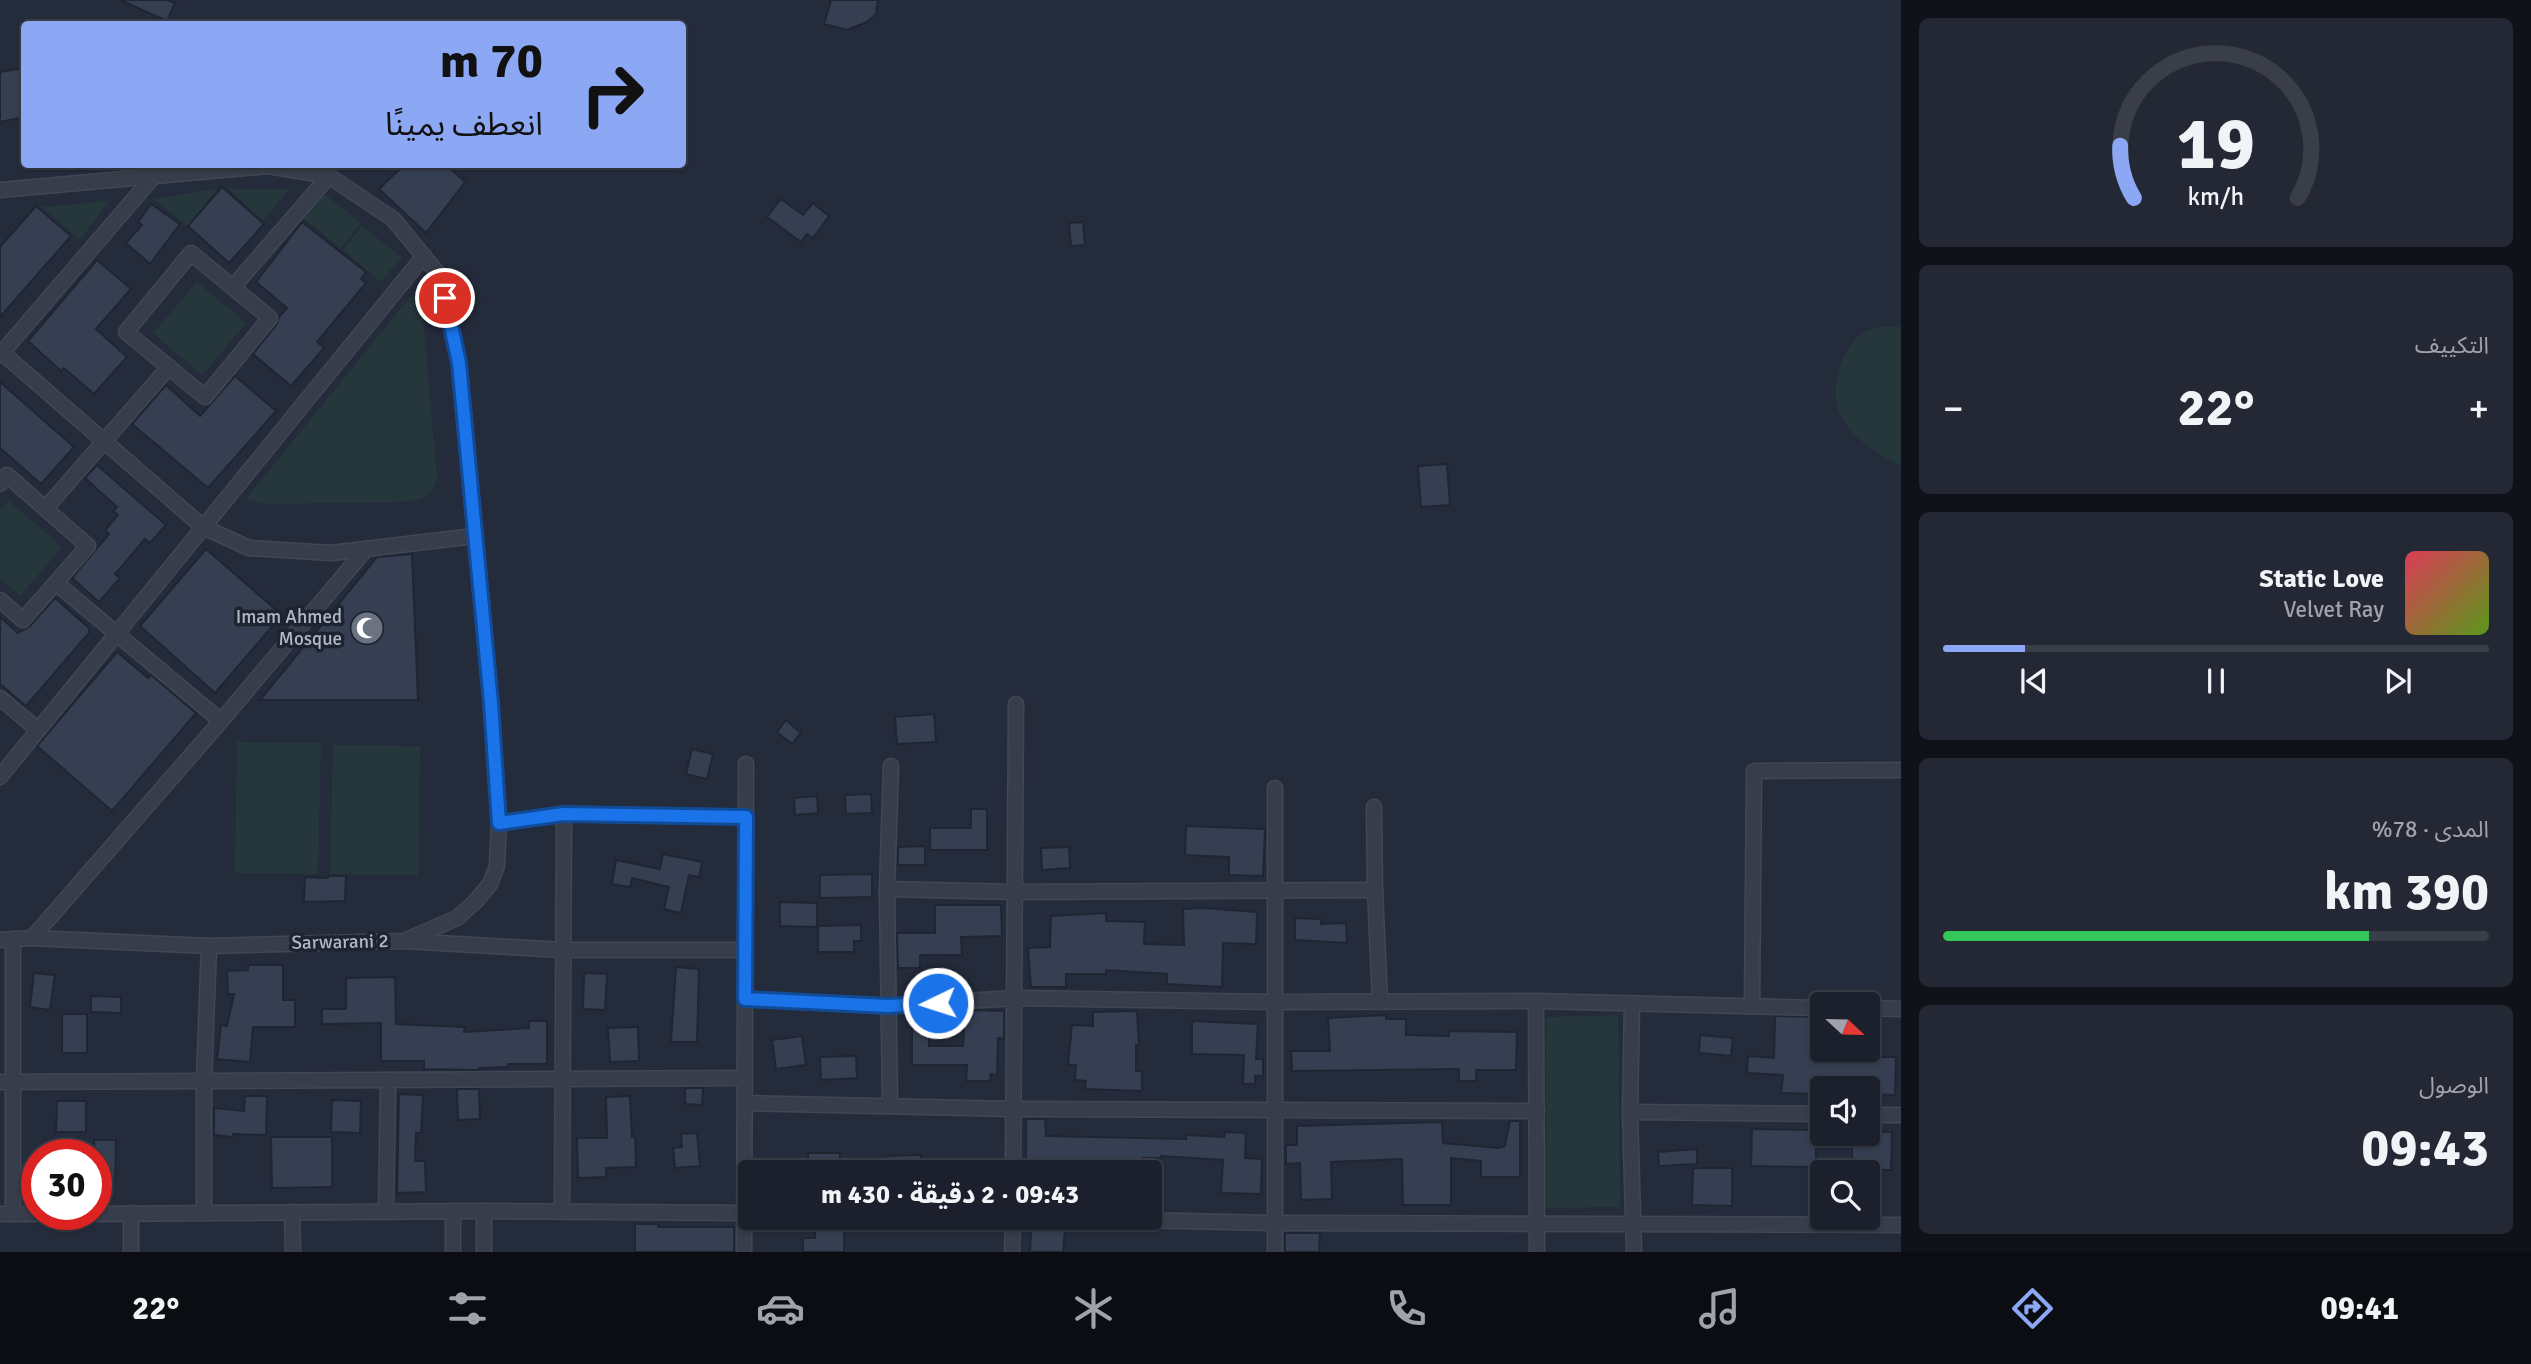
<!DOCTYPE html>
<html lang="ar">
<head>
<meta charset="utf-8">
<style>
  :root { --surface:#1b202c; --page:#242834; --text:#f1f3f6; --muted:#a0a3a9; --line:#393e48; --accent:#8ca7f3 }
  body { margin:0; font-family:Signika,"Noto Sans Arabic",sans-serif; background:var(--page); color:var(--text); direction:rtl; height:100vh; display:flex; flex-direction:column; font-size:26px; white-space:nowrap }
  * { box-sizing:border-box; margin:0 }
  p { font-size:23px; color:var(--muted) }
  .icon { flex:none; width:38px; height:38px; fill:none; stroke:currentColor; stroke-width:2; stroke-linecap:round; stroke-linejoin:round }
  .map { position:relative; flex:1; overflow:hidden; direction:ltr }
  .panel { display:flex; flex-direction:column; gap:18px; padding:18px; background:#0f1218; width:630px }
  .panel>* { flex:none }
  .top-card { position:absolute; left:21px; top:21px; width:665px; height:147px; border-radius:7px; box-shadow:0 2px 5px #0004,0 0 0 2px var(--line); direction:rtl; background:#8ca7f3; color:#111; overflow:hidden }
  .needle { width:46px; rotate:112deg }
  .tools { position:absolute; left:1810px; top:992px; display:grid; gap:14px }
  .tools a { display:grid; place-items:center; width:70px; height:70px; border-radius:7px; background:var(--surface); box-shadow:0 2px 5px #0004,0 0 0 2px var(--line); font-size:35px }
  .speed { position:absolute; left:21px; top:1139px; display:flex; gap:14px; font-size:35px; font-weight:700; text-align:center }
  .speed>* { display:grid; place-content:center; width:91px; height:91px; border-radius:50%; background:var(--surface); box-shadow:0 2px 5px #0004,0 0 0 2px var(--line); line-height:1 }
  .speed .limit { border:10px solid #d22; background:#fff; color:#111 }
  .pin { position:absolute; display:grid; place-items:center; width:60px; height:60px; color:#fff; margin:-30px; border:4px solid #fff; border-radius:50%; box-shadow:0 2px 7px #0007 }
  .me { position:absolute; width:77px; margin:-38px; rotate:266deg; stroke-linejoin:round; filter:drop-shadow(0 0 5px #0008) }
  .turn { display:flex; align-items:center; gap:24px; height:147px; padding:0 28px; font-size:32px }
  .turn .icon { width:91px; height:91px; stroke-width:2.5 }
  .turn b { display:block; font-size:49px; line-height:60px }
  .big { font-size:52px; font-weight:700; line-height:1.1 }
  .panel .widget { flex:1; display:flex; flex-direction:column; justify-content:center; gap:10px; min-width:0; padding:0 24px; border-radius:10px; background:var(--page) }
  .panel .dial { align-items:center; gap:0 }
  .dial svg { height:182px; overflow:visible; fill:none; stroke:var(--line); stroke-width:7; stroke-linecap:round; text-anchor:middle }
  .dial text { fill:var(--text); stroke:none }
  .song { display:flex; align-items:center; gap:21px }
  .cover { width:84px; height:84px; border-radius:10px; background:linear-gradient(135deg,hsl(350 70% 55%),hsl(90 70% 35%)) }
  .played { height:7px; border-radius:4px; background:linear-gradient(90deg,var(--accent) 15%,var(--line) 15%) }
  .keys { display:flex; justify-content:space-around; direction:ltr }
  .heat { display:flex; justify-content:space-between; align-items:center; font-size:38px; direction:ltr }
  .charge { height:10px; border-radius:5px; background:linear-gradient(90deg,#34c759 78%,var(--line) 0) }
  .trip { position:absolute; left:738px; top:1160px; width:424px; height:70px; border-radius:7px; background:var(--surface); box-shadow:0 2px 5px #0004,0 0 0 2px var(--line); font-weight:700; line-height:70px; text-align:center; direction:rtl }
  .tabs { display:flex; height:112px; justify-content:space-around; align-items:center; background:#0b0d12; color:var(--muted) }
  .tabs .icon { width:49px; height:49px }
  .tabs .active { color:var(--accent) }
  .tabs b { font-size:32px; color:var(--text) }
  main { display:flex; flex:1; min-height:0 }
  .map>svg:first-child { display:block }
  .green { fill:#26373c }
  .building { fill:#363f52; stroke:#1f2532; stroke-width:2 }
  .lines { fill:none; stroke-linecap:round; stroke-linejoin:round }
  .street-casing { stroke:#414754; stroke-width:17 }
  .street { stroke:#383d4b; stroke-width:14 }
  .route-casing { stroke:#114b97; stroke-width:18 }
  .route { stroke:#1a73e8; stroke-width:12 }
  .labels { text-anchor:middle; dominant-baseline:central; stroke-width:7; stroke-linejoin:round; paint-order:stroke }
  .poi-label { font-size:19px; fill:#b3b8c7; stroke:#1d2330; text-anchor:end }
  .street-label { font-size:19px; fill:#b3b8c7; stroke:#1d2330 }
</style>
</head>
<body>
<main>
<section class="panel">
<div class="widget dial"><svg viewBox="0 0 100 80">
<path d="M14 69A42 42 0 1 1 86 69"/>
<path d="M14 69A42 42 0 0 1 8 46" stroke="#8ca7f3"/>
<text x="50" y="56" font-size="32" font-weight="700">19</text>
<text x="50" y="72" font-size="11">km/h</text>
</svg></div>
<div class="widget"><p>التكييف</p>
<div class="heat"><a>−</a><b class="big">22°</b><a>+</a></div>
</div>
<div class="widget">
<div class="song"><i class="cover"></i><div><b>Static Love</b><p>Velvet Ray</p></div></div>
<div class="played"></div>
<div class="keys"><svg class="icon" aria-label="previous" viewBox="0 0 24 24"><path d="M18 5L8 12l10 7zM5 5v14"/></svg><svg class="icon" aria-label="pause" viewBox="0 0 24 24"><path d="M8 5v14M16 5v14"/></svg><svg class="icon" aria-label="next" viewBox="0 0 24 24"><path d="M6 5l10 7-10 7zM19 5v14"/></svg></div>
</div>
<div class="widget"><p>المدى · 78%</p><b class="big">390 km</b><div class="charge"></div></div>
<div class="widget"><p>الوصول</p><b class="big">09:43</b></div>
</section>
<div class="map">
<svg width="1901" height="1252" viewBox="0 0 1901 1252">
  <rect width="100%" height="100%" fill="#242b3b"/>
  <g class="green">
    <path d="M 217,189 L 188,226 L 153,199 Z"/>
    <path d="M 228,189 L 290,189 L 263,220 Z"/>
    <path d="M 323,193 L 361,223 L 341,248 L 303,218 Z"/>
    <path d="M 109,201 L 80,240 L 42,207 Z"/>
    <path d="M 362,226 L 401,257 L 381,282 L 343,250 Z"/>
    <path d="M 197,282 L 246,323 L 202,375 L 153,333 Z"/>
    <path d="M 414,296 L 420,300 L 422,307 L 437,478 C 432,496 424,498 407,502 L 266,504 L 246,499 L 409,298 Z"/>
    <path d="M 1884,326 L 1901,327 L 1901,466 C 1877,454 1856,441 1842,418 C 1828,394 1839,354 1859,336 C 1866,330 1875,328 1884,326 Z"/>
    <path d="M 9,501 L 62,547 L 20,596 L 0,578 L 0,511 Z"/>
    <path d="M 237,742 L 321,743 L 318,874 L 235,873 Z"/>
    <path d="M 333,745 L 420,746 L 418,875 L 330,874 Z"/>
    <path d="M 1618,1015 L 1620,1207 L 1545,1208 L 1546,1017 Z"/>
  </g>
  <g class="building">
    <path d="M 120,0 L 167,0 L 175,3 L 167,21 Z"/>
    <path d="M 831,0 L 878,0 L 876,14 L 867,22 L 847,30 L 824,24 Z"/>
    <path d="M 24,68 L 24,117 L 0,122 L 0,72 Z"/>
    <path d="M 405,164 L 445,164 L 465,182 L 426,233 L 379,189 Z"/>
    <path d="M 222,187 L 264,224 L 229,263 L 188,226 Z"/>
    <path d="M 781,199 L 803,215 L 813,203 L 829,216 L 813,238 L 807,234 L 801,242 L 767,217 Z"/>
    <path d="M 151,204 L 180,224 L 150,264 L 126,243 L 142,225 L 138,222 Z"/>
    <path d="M 36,206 L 71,236 L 0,317 L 0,247 Z"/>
    <path d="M 302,222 L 366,272 L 361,279 L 366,283 L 317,342 L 324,348 L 291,386 L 253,354 L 277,324 L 279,317 L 287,308 L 256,282 Z"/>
    <path d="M 1083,222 L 1085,245 L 1071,246 L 1069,223 Z"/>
    <path d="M 97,260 L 131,289 L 96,329 L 127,357 L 94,394 L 64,368 L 61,371 L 28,341 Z"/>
    <path d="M 235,376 L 276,411 L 208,488 L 132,424 L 166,385 L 200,416 Z"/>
    <path d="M 0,382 L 74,447 L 41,484 L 0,448 Z"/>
    <path d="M 1447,464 L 1450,505 L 1421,507 L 1418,466 Z"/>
    <path d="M 97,465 L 166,525 L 150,543 L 145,539 L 115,574 L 120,578 L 99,602 L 72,578 L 109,534 L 105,530 L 118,515 L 113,511 L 117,507 L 85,478 Z"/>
    <path d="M 206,549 L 282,615 L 215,693 L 140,626 Z"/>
    <path d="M 412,554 L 418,700 L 260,700 L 377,557 Z"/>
    <path d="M 55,598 L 89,628 L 89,633 L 26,706 L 0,684 L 0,617 L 18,633 L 30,626 Z"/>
    <path d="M 117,652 L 148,678 L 151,675 L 196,713 L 112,811 L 37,746 Z"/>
    <path d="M 934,714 L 936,742 L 897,744 L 895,717 Z"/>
    <path d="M 786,720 L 801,733 L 792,744 L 777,732 Z"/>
    <path d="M 692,749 L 713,754 L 707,779 L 686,774 Z"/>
    <path d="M 871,794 L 872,813 L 846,814 L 845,795 Z"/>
    <path d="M 817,796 L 818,813 L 795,815 L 794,798 Z"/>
    <path d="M 971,809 L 987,809 L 987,850 L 930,850 L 930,828 L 971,828 Z"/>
    <path d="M 1186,826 L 1265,829 L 1263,876 L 1229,875 L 1229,857 L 1185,855 Z"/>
    <path d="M 925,846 L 925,865 L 898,865 L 898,847 Z"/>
    <path d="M 1069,847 L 1070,868 L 1042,870 L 1041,848 Z"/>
    <path d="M 663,854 L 702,862 L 699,877 L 689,875 L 681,913 L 664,909 L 669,887 L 632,878 L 630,887 L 612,884 L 616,860 L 660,869 Z"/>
    <path d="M 872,874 L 872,897 L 820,898 L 820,875 Z"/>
    <path d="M 328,876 L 346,876 L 345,901 L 304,902 L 305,877 L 328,878 Z"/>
    <path d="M 780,902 L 817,903 L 817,927 L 780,926 Z"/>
    <path d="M 935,905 L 1001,905 L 1002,936 L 961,937 L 962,955 L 920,955 L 920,968 L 898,968 L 897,933 L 935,933 Z"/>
    <path d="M 1203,908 L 1257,912 L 1256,944 L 1223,943 L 1222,987 L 1167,984 L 1167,974 L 1106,970 L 1106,974 L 1066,974 L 1066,987 L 1031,987 L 1028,948 L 1050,947 L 1051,916 L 1106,913 L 1106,921 L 1145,922 L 1144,944 L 1184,945 L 1183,909 Z"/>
    <path d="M 1295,918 L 1321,919 L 1321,924 L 1346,923 L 1347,943 L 1295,940 Z"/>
    <path d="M 861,925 L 861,941 L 854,941 L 854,952 L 818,952 L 818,926 Z"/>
    <path d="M 248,965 L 283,965 L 283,1000 L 295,1000 L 295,1027 L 253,1027 L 250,1062 L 217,1059 L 221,1025 L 227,1026 L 234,994 L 228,994 L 227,971 L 248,970 Z"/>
    <path d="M 676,967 L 699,969 L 697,1042 L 671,1042 Z"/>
    <path d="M 34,973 L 55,975 L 50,1010 L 30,1007 Z"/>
    <path d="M 584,973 L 607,974 L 605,1010 L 583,1009 Z"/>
    <path d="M 395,977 L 396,1024 L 465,1027 L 464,1032 L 529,1028 L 529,1021 L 547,1021 L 547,1064 L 508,1064 L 508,1067 L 479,1068 L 479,1070 L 424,1069 L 424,1061 L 381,1061 L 381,1023 L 322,1024 L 322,1009 L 346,1009 L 346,978 Z"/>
    <path d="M 91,996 L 121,997 L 121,1013 L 91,1012 Z"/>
    <path d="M 978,1010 L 1004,1011 L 1004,1039 L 998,1038 L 997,1075 L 991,1074 L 990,1081 L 966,1081 L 967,1065 L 912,1065 L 912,1017 L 929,1016 L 929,1046 L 963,1046 L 965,1011 Z"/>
    <path d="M 1137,1011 L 1139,1045 L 1136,1045 L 1136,1071 L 1142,1071 L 1142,1091 L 1085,1089 L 1086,1081 L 1075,1080 L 1076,1065 L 1068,1065 L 1072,1025 L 1093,1026 L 1093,1012 Z"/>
    <rect x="62" y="1014" width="25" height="39"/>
    <path d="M 1386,1015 L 1386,1019 L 1406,1019 L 1406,1035 L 1449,1036 L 1449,1031 L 1517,1032 L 1516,1070 L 1476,1070 L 1476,1081 L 1459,1081 L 1459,1069 L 1292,1071 L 1291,1051 L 1330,1051 L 1328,1018 Z"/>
    <path d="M 1775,1016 L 1814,1017 L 1814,1057 L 1896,1057 L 1895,1095 L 1867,1094 L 1867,1088 L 1822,1088 L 1822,1094 L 1781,1093 L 1783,1075 L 1747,1073 L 1748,1056 L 1774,1058 Z"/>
    <path d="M 1192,1021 L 1258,1024 L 1256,1059 L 1263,1059 L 1263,1076 L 1255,1076 L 1255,1084 L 1243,1084 L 1244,1055 L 1192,1054 Z"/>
    <path d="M 638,1027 L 639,1061 L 610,1062 L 608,1028 Z"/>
    <path d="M 1700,1035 L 1733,1038 L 1731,1056 L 1699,1053 Z"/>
    <path d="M 802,1036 L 806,1065 L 776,1069 L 772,1040 Z"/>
    <path d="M 856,1056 L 857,1078 L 821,1080 L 820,1057 Z"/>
    <path d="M 685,1088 L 703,1088 L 702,1105 L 685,1104 Z"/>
    <path d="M 457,1089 L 479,1089 L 480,1119 L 458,1120 Z"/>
    <path d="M 399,1094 L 423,1095 L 421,1133 L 416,1133 L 415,1161 L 425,1161 L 426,1192 L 397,1193 Z"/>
    <path d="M 245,1096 L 267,1096 L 266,1135 L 233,1134 L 233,1137 L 214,1135 L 214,1108 L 244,1111 Z"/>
    <path d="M 630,1096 L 632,1137 L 635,1137 L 636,1167 L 606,1168 L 606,1177 L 578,1178 L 577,1138 L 607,1138 L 606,1097 Z"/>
    <path d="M 332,1100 L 361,1101 L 360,1133 L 331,1132 Z"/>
    <path d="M 57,1101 L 86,1101 L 86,1132 L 56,1132 Z"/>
    <path d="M 1026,1119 L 1045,1119 L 1046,1136 L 1186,1139 L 1186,1135 L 1224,1137 L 1225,1132 L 1246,1133 L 1245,1158 L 1262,1159 L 1261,1194 L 1221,1193 L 1223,1160 L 1161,1156 L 1161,1158 L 1143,1158 L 1142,1171 L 1066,1169 L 1055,1169 L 1055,1172 L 1040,1172 L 1040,1170 L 1026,1170 Z"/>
    <path d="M 1510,1121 L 1520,1121 L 1520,1177 L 1481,1177 L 1481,1161 L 1451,1158 L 1451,1205 L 1403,1205 L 1402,1159 L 1331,1162 L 1332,1199 L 1301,1200 L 1300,1163 L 1286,1164 L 1286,1145 L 1297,1145 L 1297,1126 L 1442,1122 L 1443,1143 L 1499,1148 L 1505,1146 Z"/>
    <path d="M 1752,1129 L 1816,1130 L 1816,1167 L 1751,1166 Z"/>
    <path d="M 1867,1132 L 1892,1132 L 1891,1170 L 1852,1169 L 1852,1134 L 1867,1134 Z"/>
    <path d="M 697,1133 L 700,1166 L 675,1168 L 673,1148 L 682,1147 L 681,1134 Z"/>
    <path d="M 271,1137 L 332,1137 L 332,1187 L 272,1188 Z"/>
    <path d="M 94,1140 L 116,1140 L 115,1180 L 96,1179 Z"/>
    <path d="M 1697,1149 L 1697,1164 L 1659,1166 L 1658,1152 Z"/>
    <rect x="808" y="1153" width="32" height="19"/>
    <path d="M 921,1155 L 921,1172 L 886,1172 L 886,1156 Z"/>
    <path d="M 1693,1168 L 1732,1168 L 1732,1206 L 1692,1205 Z"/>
    <path d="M 823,1223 L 844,1223 L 844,1252 L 803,1252 L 803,1238 L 815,1238 L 815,1231 L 823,1231 Z"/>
    <path d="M 635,1224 L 658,1224 L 658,1227 L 734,1227 L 734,1252 L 635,1252 Z"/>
    <path d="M 1041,1225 L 1049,1228 L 1065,1228 L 1063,1252 L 1030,1252 L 1031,1229 L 1041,1230 Z"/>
    <path d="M 1285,1233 L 1320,1233 L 1319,1252 L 1285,1252 Z"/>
  </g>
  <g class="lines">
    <defs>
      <g id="street">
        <path d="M 0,190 L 268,166 L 329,176 L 393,219 L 440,276 L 459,364 L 491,703 L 499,823 L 497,866 L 490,884 L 476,901 L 457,918 L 404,941 L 209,946 L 32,938 L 0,940"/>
        <path d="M 191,253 L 270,318 L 205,397 L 126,332 Z"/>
        <path d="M 233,287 L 329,176"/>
        <path d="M 0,351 L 203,527 L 249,548 L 331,553 L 475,536"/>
        <path d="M 0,355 L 153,177"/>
        <path d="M 0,484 L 7,475 L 88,546 L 23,620 L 0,600"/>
        <path d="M 45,509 L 169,367"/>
        <path d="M 56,583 L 221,721"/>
        <path d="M 0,698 L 38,730"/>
        <path d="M 0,777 L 424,256"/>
        <path d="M 1275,788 L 1275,1252"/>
        <path d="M 1374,807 L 1375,890 L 1380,1002"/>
        <path d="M 499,823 L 564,814 L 746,817"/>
        <path d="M 887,889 L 1015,892 L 1375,890"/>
        <path d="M 32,938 L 221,721 L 366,549"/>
        <path d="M 13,939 L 13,1214"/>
        <path d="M 404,941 L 563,950 L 746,950"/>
        <path d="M 745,999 L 888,1006 L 1014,998 L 1275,1002 L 1536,1001 L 1822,1008"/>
        <path d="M 1536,1001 L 1537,1252"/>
        <path d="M 1632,1004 L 1630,1112 L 1634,1252"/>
        <path d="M 1752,1006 L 1754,771 L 1901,770"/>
        <path d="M 1867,1008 L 1901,1009"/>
        <path d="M 0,1082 L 745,1078"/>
        <path d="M 745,1103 L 1013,1109 L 1537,1111"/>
        <path d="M 890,1106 L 887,889 L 891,766"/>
        <path d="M 1630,1112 L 1822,1114"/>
        <path d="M 1867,1115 L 1901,1115"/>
        <path d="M 1013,1172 L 1016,704"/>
        <path d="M 484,1211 L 484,1252"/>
        <path d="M 562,1211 L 564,814"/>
        <path d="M 292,1212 L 293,1252"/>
        <path d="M 386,1212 L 388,1080"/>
        <path d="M 131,1213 L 131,1252"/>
        <path d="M 204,1213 L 204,1081 L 209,946"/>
        <path d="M 0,1214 L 37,1214"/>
        <path d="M 96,1214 L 484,1211 L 751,1213"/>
        <path d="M 1049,1218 L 1275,1223 L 1901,1225"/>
        <path d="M 453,1252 L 453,1211"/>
        <path d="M 744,1252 L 746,764"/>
        <path d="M 1012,1252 L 1013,1218"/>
      </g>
    </defs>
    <use href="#street" class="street-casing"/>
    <use href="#street" class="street"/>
  </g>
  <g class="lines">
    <defs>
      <path id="route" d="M 445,298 L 459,363 L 491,703 L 499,823 L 564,814 L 746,817 L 745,999 L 888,1006 L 938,1003"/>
    </defs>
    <use href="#route" class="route-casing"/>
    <use href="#route" class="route"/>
  </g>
  <defs>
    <symbol id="mosque-disc" viewBox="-11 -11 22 22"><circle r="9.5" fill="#6b7280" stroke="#1d2330"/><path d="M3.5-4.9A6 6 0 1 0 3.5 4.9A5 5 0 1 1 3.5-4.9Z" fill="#fff"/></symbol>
  </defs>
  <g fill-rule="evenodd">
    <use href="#mosque-disc" x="348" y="609" width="38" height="38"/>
  </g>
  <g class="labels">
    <g class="poi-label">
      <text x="342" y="617">Imam Ahmed<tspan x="342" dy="22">Mosque</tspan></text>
    </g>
    <g class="street-label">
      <text transform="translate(340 942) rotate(-1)">Sarwarani 2</text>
    </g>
  </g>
</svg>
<div class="tools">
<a><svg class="needle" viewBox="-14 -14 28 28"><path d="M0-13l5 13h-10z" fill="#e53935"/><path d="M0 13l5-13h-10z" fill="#a0a3a9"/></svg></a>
<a><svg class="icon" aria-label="sound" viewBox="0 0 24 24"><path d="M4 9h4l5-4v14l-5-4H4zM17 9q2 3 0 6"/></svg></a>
<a><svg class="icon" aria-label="search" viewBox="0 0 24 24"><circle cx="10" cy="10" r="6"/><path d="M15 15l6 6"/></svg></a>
</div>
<div class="speed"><div class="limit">30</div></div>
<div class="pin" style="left:445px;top:298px;background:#d93025"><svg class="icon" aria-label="arrive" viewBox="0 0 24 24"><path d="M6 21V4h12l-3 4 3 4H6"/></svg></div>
<svg class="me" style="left:938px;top:1003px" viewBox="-20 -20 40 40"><circle r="17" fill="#1a73e8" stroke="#fff" stroke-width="3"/><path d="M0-11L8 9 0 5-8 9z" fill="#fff"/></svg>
<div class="trip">09:43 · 2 دقيقة · 430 m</div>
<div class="top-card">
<div class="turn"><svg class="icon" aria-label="right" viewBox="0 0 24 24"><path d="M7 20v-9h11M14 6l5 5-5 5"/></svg><div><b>70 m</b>انعطف يمينًا</div></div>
</div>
</div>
</main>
<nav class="tabs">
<b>09:41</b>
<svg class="icon active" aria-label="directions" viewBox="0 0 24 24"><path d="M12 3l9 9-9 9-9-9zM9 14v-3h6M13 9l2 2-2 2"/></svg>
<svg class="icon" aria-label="music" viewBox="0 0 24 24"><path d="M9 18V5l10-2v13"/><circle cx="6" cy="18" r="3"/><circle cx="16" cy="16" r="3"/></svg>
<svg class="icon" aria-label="phone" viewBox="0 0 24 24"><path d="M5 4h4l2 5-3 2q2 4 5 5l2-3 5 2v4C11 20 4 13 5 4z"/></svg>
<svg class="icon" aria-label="climate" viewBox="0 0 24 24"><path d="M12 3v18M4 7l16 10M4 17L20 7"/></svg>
<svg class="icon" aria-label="car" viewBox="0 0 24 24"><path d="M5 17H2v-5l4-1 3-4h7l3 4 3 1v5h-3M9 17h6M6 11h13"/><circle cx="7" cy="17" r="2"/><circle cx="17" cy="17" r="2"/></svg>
<svg class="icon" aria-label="filters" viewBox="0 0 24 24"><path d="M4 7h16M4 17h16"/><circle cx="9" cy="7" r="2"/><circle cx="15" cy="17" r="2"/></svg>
<b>22°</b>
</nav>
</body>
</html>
